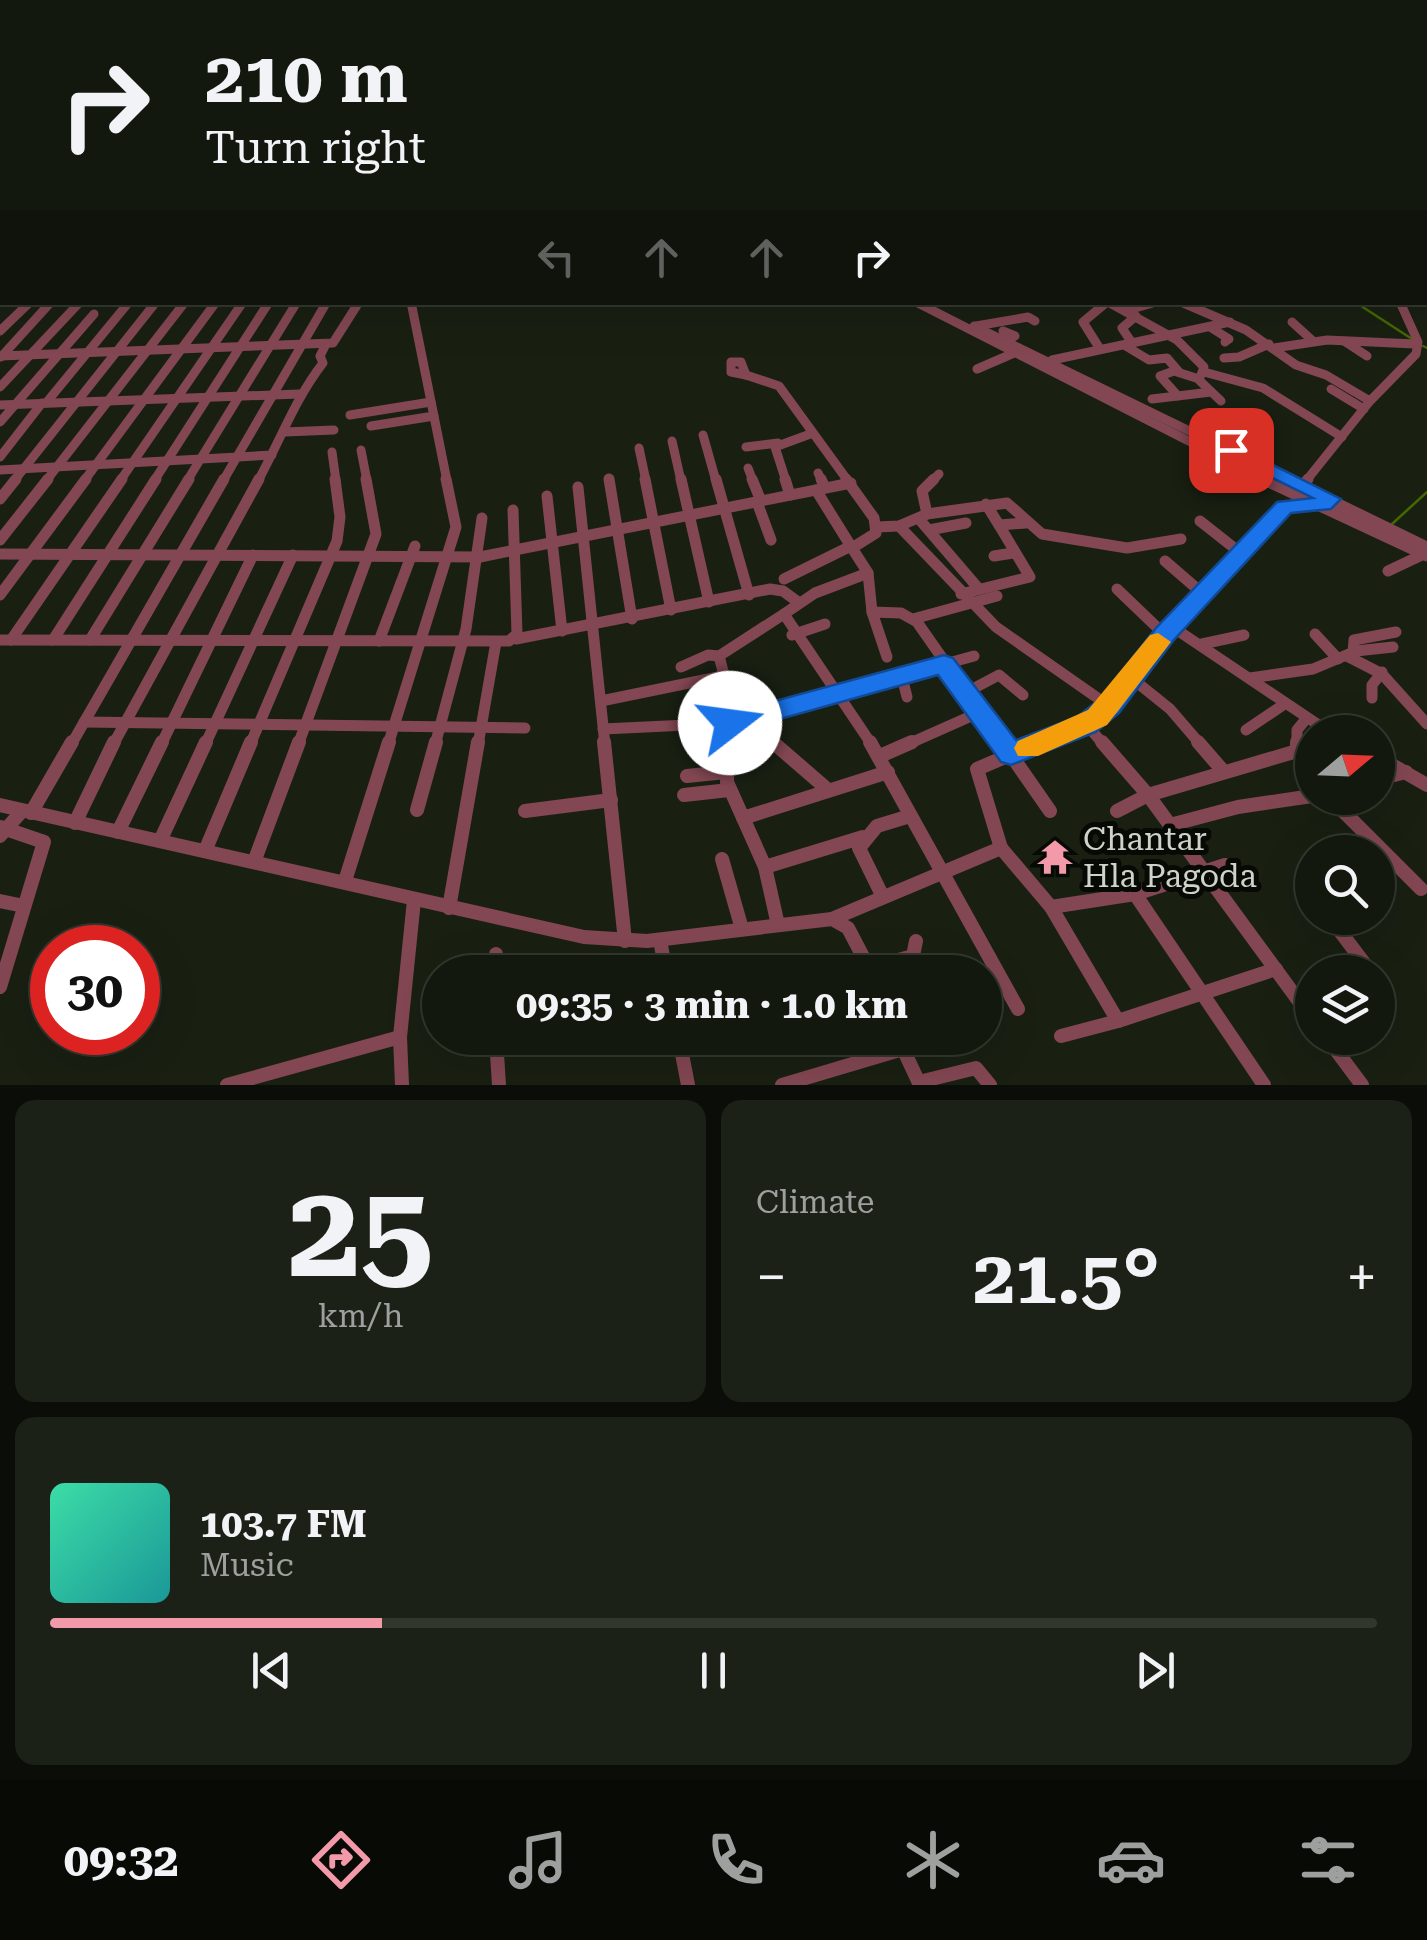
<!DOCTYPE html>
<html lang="en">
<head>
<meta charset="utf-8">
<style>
  :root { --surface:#13180e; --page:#1c2117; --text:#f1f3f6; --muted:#9da09e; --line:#32372e; --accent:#f39aaa }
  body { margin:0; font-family:"Roboto Serif",serif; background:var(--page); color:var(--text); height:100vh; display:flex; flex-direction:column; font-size:38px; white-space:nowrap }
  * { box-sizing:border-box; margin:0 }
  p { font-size:32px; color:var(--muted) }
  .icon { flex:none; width:55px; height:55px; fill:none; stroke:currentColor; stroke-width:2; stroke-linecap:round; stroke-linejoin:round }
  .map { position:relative; height:1085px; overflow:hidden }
  .drawer { display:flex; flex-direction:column; gap:15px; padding:15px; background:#0a0d08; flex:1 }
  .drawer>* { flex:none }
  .hud { position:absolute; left:0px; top:0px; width:1428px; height:305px; box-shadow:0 10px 40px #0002,0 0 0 2px var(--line); background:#13180e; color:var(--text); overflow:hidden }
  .needle { width:65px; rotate:71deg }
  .buttons { position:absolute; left:1295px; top:715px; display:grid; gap:20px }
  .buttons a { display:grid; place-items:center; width:100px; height:100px; border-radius:50%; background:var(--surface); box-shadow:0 10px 40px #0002,0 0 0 2px var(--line); font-size:50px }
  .speed { position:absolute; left:30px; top:925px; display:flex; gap:20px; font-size:50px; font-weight:700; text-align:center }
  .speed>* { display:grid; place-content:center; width:130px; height:130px; border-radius:50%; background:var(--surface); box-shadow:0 10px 40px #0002,0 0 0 2px var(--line); line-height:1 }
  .speed .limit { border:15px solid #d22; background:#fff; color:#111 }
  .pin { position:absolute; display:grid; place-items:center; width:85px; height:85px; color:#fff; margin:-42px; border-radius:20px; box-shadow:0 5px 15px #0006 }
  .me { position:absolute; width:110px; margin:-55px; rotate:75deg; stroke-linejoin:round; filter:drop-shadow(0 0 8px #0008) }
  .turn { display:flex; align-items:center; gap:35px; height:210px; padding:0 40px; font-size:45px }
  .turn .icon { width:130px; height:130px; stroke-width:2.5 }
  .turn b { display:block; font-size:70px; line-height:85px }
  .lanes { display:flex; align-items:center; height:95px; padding:0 40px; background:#0003; justify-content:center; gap:50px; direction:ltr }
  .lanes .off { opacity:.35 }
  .big { font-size:75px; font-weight:700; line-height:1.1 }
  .drawer .card { flex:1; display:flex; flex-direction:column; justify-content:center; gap:15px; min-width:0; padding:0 35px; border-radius:20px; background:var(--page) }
  .drawer .dial { align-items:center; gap:0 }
  .dial b { font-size:130px; line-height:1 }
  .song { display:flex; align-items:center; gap:30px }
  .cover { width:120px; height:120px; border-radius:15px; background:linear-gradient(135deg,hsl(160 70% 55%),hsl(180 70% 35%)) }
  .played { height:10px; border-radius:5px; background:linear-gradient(90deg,var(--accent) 25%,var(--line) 25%) }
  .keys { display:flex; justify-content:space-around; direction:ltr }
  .heat { display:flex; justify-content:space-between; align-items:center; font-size:55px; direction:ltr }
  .drawer .tiles { flex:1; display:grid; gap:15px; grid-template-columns:1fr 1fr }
  .card:last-child { grid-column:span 2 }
  .trip { position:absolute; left:422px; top:955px; width:580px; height:100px; border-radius:50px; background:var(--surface); box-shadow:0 10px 40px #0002,0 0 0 2px var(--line); font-weight:700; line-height:100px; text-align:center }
  .menu { display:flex; height:160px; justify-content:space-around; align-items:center; background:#080a06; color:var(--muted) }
  .menu .icon { width:70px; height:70px }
  .menu .selected { color:var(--accent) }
  .menu b { font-size:45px; color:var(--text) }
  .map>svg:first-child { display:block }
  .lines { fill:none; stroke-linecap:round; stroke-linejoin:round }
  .stream { stroke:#446800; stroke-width:2.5 }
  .river { stroke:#446800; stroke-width:5 }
  .minor-far3 { stroke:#834753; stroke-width:5 }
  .minor-far2 { stroke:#834753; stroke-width:9 }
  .minor-far1 { stroke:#834753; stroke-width:11 }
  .minor { stroke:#834753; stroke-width:14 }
  .route { fill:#1a73e8; stroke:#114b97; stroke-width:2.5 }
  .slow { fill:#f59e0b }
  .labels { text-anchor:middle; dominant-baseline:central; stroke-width:10; stroke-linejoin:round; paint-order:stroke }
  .near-poi-label { font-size:32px; fill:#ced3ca; stroke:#060904; text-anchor:start }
</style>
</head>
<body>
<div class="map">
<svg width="1427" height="1085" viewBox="0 0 1427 1085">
  <rect width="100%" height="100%" fill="#192012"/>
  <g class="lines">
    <g class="stream">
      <path d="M 1355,302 L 1412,339"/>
      <path d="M 1423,346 L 1427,348"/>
      <path d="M 1392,524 L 1427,492"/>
    </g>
    <path class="river" d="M 989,2 L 1008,0"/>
    <g class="minor-far3">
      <path d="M 233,0 L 257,2"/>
      <path d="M 252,0 L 321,0"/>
      <path d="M 502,0 L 512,2"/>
      <path d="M 779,0 L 783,2"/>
      <path d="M 792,0 L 796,2"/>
      <path d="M 877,0 L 881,2"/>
      <path d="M 1165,0 L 1171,2"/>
      <path d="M 146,1 L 183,1"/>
      <path d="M 92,2 L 96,0"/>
      <path d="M 318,2 L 342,0"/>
      <path d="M 391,2 L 417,1"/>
      <path d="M 630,2 L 634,0"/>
      <path d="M 723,2 L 737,1"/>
      <path d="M 813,2 L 834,0"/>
      <path d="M 844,2 L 864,0"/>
      <path d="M 905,2 L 923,0"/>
      <path d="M 941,2 L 963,0"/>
    </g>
    <g class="minor-far2">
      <path d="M 411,302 L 447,481"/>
      <path d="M 916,302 L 1267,481"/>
      <path d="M 1108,302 L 1177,340 L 1204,367 L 1199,380 L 1221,401"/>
      <path d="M 1181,302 L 1246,330 L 1296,365 L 1326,375 L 1370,401"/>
      <path d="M 1125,311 L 1156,302"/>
      <path d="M 1292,322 L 1313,341"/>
      <path d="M 974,326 L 1292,481"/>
      <path d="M 976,326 L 1028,317 L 1035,321"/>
      <path d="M 1210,327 L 1229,339 L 1225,342"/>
      <path d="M 0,331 L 30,302"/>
      <path d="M 1003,331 L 1015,336 L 1007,341"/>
      <path d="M 1344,341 L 1367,356"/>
      <path d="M 1132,343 L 1122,328 L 1136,316"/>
      <path d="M 1124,345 L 1149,360 L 1167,358 L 1179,372"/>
      <path d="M 1274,348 L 1327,340 L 1415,344"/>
      <path d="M 1100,349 L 1083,322 L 1107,302"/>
      <path d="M 0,356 L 333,343 L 359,302"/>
      <path d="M 1,357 L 51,302"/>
      <path d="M 1224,358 L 1239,357 L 1269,344"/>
      <path d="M 1052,360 L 1230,322"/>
      <path d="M 731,362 L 741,362 L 746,375 L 731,372 Z"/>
      <path d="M 977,369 L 1014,353"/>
      <path d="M 1204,372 L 1263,388 L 1342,437"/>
      <path d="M 746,375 L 779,386 L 848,481"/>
      <path d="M 0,387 L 80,302"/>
      <path d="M 1331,389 L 1364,409"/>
      <path d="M 1178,396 L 1160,376 L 1174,371 L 1199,379"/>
      <path d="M 1152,399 L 1211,392"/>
      <path d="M 46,403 L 129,302"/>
      <path d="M 0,405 L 299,394"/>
      <path d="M 350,415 L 431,402"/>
      <path d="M 0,422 L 94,314"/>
      <path d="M 371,426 L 434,416"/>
      <path d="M 285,432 L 334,430"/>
      <path d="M 703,435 L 716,481"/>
      <path d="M 672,441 L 681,481"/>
      <path d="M 746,447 L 778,443"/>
      <path d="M 639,448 L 646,481"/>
      <path d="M 361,450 L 367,481"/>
      <path d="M 1231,450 L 1257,442 L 1247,431"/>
      <path d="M 332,452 L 336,481"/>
      <path d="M 0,457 L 42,403"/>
      <path d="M 748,468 L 753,481"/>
      <path d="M 0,470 L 272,455"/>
      <path d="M 818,473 L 822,481"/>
      <path d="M 14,481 L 156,302"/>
      <path d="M 46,481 L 185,302"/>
      <path d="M 84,481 L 216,302"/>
      <path d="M 120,481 L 243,302"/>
      <path d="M 154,481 L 269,302"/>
      <path d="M 187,481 L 297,302"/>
      <path d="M 223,481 L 325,305"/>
      <path d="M 258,481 C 280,441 295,399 323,363 L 320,356 L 326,344"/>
      <path d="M 786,481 L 775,447 L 813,433"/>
      <path d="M 932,481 L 939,474"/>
      <path d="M 1306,481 L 1370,401 L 1416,354 L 1418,342 L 1400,302"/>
    </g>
    <g class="minor-far1">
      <path d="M 609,479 L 632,619"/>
      <path d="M 645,479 L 671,610"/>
      <path d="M 681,479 L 709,602"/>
      <path d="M 716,479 L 749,595"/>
      <path d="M 752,479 L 761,501"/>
      <path d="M 785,479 L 790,495"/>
      <path d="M 821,479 L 825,488"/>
      <path d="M 846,479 L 874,518 L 876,533 L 852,548 L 868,573 L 815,593 L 784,614 L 872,745"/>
      <path d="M 1262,479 L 1427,556"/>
      <path d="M 1287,479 L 1427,547"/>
      <path d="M 1303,485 L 1308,479"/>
      <path d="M 578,487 L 605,745"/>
      <path d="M 816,490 L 852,548"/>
      <path d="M 547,496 L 562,631"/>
      <path d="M 0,499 L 16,479"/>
      <path d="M 757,502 L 771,540"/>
      <path d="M 986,504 L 999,525 L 1026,523"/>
      <path d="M 927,514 L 1007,503 L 1042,534 L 1127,548 L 1181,539"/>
      <path d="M 919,519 L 979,589"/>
      <path d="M 1200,521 L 1238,551"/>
      <path d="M 899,526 L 996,627 L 1109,706"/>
      <path d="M 877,527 L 899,526 L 927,514 L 922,491 L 934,479"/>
      <path d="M 929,530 L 966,523"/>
      <path d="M 0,540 L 48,479"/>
      <path d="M 0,554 L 480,557 L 851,483"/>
      <path d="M 994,556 L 1013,553"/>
      <path d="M 1165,561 L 1202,593"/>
      <path d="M 1388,571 L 1424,554"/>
      <path d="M 868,573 L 872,612 L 901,613 L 917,622 L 1003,745"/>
      <path d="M 784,579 L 851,546"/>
      <path d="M 1117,589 L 1165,635"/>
      <path d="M 961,594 L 1030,577 L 999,525"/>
      <path d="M 0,595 L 86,479"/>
      <path d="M 872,612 L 887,657"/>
      <path d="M 913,619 L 997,596"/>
      <path d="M 1174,628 L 1329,732"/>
      <path d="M 1315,634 L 1338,659"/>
      <path d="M 792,635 L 825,624"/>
      <path d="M 516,639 L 770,589 L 783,591 L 798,602"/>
      <path d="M 0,640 L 509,641 L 517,634 L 513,510"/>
      <path d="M 11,640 L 122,479"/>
      <path d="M 53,640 L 156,479"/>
      <path d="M 90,640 L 189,479"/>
      <path d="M 379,641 L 415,546"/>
      <path d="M 1202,644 L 1244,635"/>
      <path d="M 1353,654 L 1354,640 L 1396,632"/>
      <path d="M 1347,656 L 1382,674 L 1427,724"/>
      <path d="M 681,667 L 708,655 L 719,656"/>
      <path d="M 1129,676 L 1170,709 L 1201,745"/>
      <path d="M 902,677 L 907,697"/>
      <path d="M 1250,678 L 1313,669 L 1356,651 L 1393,647"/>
      <path d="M 725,681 L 740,678"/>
      <path d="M 963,694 L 999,675 L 1023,695"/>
      <path d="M 1372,698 L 1372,685 L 1382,672"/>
      <path d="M 601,701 L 723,676"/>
      <path d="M 84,722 L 525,728"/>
      <path d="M 1086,724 L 1104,745"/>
      <path d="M 603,729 L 730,723 L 974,656"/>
      <path d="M 1246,730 L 1283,705"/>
      <path d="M 71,745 L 224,479"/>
      <path d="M 113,745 L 259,479"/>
      <path d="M 161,745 L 253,555"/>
      <path d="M 205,745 L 293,555"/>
      <path d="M 250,745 L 337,541 L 340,517 L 335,479"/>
      <path d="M 298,745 L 376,534 L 366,479"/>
      <path d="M 388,745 L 456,527 L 446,479"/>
      <path d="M 435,745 L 466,629 L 482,518"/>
      <path d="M 478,745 L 496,642"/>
      <path d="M 728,745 L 730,698 L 719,656 L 784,614"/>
      <path d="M 906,745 L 978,713"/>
      <path d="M 1034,745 L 1097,718 L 1238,551 L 1284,507 L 1324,505 L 1330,499"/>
      <path d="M 1297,745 L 1297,730 L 1306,719"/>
    </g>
    <g class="minor">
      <path d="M 604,742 L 625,941"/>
      <path d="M 728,742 L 727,782 L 765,867 L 778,925"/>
      <path d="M 870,742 L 1018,1009"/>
      <path d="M 1002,742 L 1050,811"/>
      <path d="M 1102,742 L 1148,795 L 1312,1019"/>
      <path d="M 1198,742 L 1224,772"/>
      <path d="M 775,744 L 827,789"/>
      <path d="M 880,756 L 912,742"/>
      <path d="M 1378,757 L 1427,785"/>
      <path d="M 687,776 L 726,772"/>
      <path d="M 1378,779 L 1406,772"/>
      <path d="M 684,795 L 729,790"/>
      <path d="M 1330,798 L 1421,889"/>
      <path d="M 0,805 L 584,937 L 647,941 L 832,919 L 848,928 L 871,972"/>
      <path d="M 417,810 L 436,742"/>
      <path d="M 525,811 L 611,800"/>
      <path d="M 1117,811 L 1148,795 L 1297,751 L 1297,742"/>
      <path d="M 31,813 L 72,742"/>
      <path d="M 743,818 L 888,772"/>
      <path d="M 75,823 L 114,742"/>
      <path d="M 1170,825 L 1238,807 L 1312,796"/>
      <path d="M 0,827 L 44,842 L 0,987"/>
      <path d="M 118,832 L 162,742"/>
      <path d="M 0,836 L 22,811"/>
      <path d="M 160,841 L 206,742"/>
      <path d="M 1001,848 L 1051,907 L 1135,894 L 1225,865"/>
      <path d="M 205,851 L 251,742"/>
      <path d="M 722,859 L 742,929"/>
      <path d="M 254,862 L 299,742"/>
      <path d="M 765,867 L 863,837"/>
      <path d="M 345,881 L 389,742"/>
      <path d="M 1135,894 L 1264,1085"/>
      <path d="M 883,897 L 859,848 L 877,826 L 910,816"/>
      <path d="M 0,901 L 24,906"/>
      <path d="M 1051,907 L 1118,1021 L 1276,969"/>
      <path d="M 449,908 L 478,742"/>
      <path d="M 1330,918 L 1367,967 L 1363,972"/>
      <path d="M 832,919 L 1001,848 L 977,769 L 1040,742"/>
      <path d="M 660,940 L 666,972"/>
      <path d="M 496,954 L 496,972"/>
      <path d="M 869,968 L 913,956 L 916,941"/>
      <path d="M 1296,996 L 1312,990"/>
      <path d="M 1061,1036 L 1118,1021"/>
      <path d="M 496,1038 L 499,1085"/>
      <path d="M 679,1038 L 688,1085"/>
      <path d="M 898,1038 L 920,1085"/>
      <path d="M 1327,1038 L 1362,1085"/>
      <path d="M 919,1082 L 976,1068 L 990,1085"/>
      <path d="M 227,1085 L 400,1037"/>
      <path d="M 402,1085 L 400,1037 L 414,900"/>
      <path d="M 782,1085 L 903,1049"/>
    </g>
  </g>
  <path class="route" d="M 1231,444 L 1341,499 L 1331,509 L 1291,513 L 1173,641 L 1119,713 L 1096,732 L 1011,765 L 1001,762 L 938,675 L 730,733 L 720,730 L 716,723 L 720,716 L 944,655 L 953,658 L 1016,740 L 1077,717 L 1100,699 L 1156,628 L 1277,502 L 1313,498 L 1224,454 L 1224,446 Z"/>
  <path class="slow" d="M 1158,633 L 1171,642 L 1107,725 L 1038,756 L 1018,756 L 1014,748 L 1018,741 L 1088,710 L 1150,635 Z"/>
  <defs>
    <symbol id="temple-bare" viewBox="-9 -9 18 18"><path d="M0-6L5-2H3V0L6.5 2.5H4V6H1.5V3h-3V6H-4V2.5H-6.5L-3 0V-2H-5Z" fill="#f39aaa" stroke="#060904" stroke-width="2.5" paint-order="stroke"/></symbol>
  </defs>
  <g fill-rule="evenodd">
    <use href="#temple-bare" x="1030" y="832" width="50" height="50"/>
  </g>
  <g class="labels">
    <g class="near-poi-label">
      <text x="1083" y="839">Chantar<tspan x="1083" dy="37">Hla Pagoda</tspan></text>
    </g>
  </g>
</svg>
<div class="buttons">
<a><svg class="needle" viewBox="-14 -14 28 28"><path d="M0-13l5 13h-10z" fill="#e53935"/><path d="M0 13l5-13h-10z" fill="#9da09e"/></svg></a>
<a><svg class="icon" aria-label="search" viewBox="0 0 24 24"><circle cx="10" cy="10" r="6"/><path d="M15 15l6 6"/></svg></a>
<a><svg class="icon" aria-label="layers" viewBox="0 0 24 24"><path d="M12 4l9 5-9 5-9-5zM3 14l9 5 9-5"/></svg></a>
</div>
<div class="speed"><div class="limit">30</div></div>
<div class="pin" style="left:1231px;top:450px;background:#d93025"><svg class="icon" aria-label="arrive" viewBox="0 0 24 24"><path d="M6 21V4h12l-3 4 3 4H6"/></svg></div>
<svg class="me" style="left:730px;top:723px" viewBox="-20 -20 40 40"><circle r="19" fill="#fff"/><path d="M0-13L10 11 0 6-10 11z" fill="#1a73e8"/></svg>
<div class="trip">09:35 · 3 min · 1.0 km</div>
<div class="hud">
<div class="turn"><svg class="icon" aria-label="right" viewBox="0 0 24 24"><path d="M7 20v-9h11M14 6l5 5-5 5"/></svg><div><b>210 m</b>Turn right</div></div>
<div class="lanes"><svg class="icon off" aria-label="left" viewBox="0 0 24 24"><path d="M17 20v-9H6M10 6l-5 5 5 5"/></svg><svg class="icon off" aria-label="ahead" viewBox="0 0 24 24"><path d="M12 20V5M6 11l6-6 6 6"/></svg><svg class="icon off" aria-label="ahead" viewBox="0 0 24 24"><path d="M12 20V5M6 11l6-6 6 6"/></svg><svg class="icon" aria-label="right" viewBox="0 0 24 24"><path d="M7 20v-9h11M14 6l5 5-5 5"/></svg></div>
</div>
</div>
<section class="drawer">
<div class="tiles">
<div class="card dial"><b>25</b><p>km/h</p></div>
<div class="card"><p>Climate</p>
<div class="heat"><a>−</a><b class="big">21.5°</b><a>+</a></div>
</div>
<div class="card">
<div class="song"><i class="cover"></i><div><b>103.7 FM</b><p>Music</p></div></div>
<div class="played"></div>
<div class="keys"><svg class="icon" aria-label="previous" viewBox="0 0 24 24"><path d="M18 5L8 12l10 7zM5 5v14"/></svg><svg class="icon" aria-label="pause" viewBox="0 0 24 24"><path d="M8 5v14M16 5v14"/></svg><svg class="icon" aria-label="next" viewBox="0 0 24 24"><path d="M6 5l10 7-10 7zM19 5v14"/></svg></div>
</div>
</div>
</section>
<nav class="menu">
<b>09:32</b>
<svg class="icon selected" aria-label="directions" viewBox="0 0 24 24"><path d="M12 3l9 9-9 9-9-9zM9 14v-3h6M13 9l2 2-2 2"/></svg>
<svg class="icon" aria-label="music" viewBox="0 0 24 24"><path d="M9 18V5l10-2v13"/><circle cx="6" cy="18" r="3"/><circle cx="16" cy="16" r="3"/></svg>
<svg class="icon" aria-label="phone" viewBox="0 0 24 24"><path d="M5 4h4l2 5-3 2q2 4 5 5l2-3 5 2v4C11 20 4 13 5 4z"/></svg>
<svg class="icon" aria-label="climate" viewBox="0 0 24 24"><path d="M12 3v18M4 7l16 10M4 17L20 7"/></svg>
<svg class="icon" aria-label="car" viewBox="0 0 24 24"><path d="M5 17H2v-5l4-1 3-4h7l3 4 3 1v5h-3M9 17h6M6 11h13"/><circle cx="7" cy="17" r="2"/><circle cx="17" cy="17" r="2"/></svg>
<svg class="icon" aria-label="filters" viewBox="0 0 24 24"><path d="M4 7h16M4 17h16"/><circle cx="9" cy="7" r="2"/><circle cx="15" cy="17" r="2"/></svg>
</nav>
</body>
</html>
